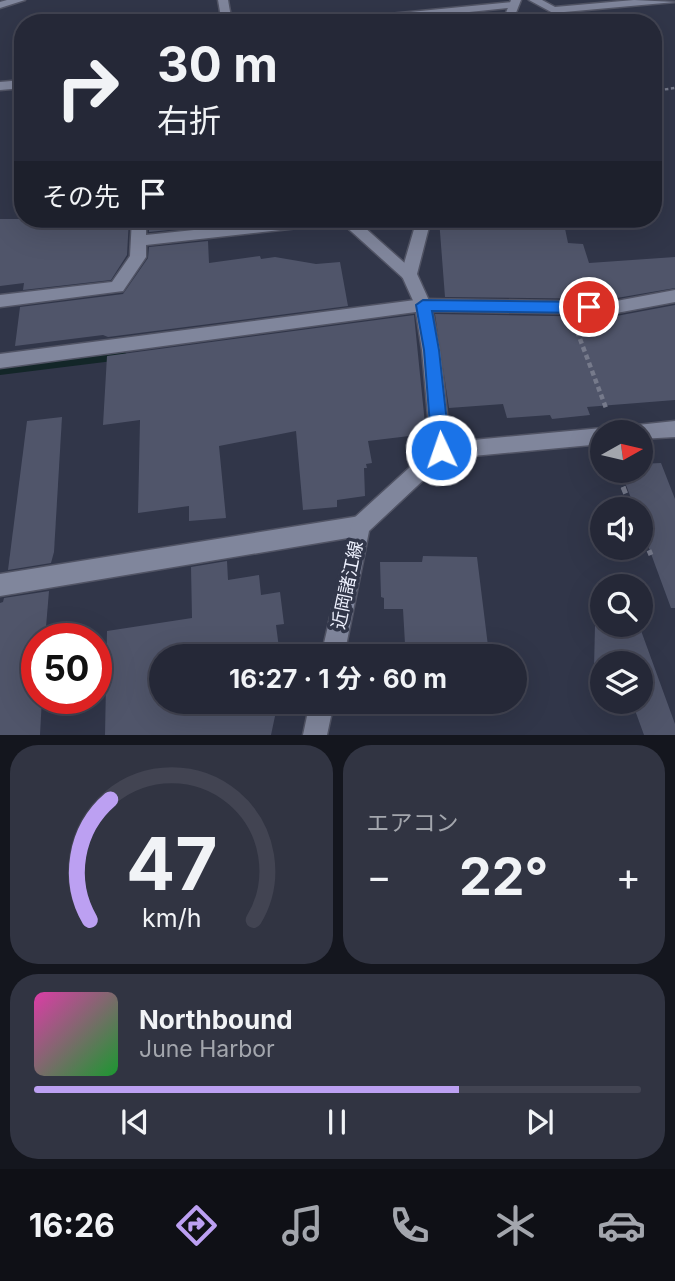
<!DOCTYPE html>
<html lang="ja">
<head>
<meta charset="utf-8">
<style>
  :root { --surface:#252837; --page:#313442; --text:#f1f3f6; --muted:#a3a6ad; --line:#424452; --accent:#bca0f2 }
  body { margin:0; font-family:Inter,"Noto Sans JP",sans-serif; background:var(--page); color:var(--text); height:100vh; display:flex; flex-direction:column; font-size:26px; white-space:nowrap }
  * { box-sizing:border-box; margin:0 }
  p { font-size:23px; color:var(--muted) }
  .icon { flex:none; width:38px; height:38px; fill:none; stroke:currentColor; stroke-width:2; stroke-linecap:round; stroke-linejoin:round }
  .map { position:relative; height:735px; overflow:hidden }
  .drawer { display:flex; flex-direction:column; gap:10px; padding:10px; background:#14161e; flex:1 }
  .drawer>* { flex:none }
  .hud { position:absolute; left:14px; top:14px; width:648px; height:214px; border-radius:28px; box-shadow:0 7px 28px #0002,0 0 0 2px var(--line); background:#252837; color:var(--text); overflow:hidden }
  .needle { width:46px; rotate:82deg }
  .tools { position:absolute; left:590px; top:420px; display:grid; gap:14px }
  .tools a { display:grid; place-items:center; width:63px; height:63px; border-radius:50%; background:var(--surface); box-shadow:0 7px 28px #0002,0 0 0 2px var(--line); font-size:35px }
  .speed { position:absolute; left:21px; top:623px; display:flex; gap:14px; font-size:35px; font-weight:700; text-align:center }
  .speed>* { display:grid; place-content:center; width:91px; height:91px; border-radius:50%; background:var(--surface); box-shadow:0 7px 28px #0002,0 0 0 2px var(--line); line-height:1 }
  .speed .limit { border:10px solid #d22; background:#fff; color:#111 }
  .pin { position:absolute; display:grid; place-items:center; width:60px; height:60px; color:#fff; margin:-30px; border:4px solid #fff; border-radius:50%; box-shadow:0 2px 7px #0007 }
  .me { position:absolute; width:77px; margin:-38px; rotate:357deg; stroke-linejoin:round; filter:drop-shadow(0 0 5px #0008) }
  .turn { display:flex; align-items:center; gap:24px; height:147px; padding:0 28px; font-size:32px }
  .turn .icon { width:91px; height:91px; stroke-width:2.5 }
  .turn b { display:block; font-size:49px; line-height:60px }
  .then { display:flex; align-items:center; height:66px; padding:0 28px; background:#0003; gap:14px; font-size:26px }
  .big { font-size:52px; font-weight:700; line-height:1.1 }
  .drawer .widget { flex:1; display:flex; flex-direction:column; justify-content:center; gap:10px; min-width:0; padding:0 24px; border-radius:28px; background:var(--page) }
  .drawer .dial { align-items:center; gap:0 }
  .dial svg { height:182px; overflow:visible; fill:none; stroke:var(--line); stroke-width:7; stroke-linecap:round; text-anchor:middle }
  .dial text { fill:var(--text); stroke:none }
  .song { display:flex; align-items:center; gap:21px }
  .cover { width:84px; height:84px; border-radius:10px; background:linear-gradient(135deg,hsl(320 70% 55%),hsl(130 70% 35%)) }
  .played { height:7px; border-radius:4px; background:linear-gradient(90deg,var(--accent) 70%,var(--line) 70%) }
  .keys { display:flex; justify-content:space-around; direction:ltr }
  .heat { display:flex; justify-content:space-between; align-items:center; font-size:38px; direction:ltr }
  .drawer .tiles { flex:1; display:grid; gap:10px; grid-template-columns:1fr 1fr }
  .widget:last-child { grid-column:span 2 }
  .trip { position:absolute; left:149px; top:644px; width:378px; height:70px; border-radius:35px; background:var(--surface); box-shadow:0 7px 28px #0002,0 0 0 2px var(--line); font-weight:700; line-height:70px; text-align:center }
  .dock { display:flex; height:112px; justify-content:space-around; align-items:center; background:#0f1016; color:var(--muted) }
  .dock .icon { width:49px; height:49px }
  .dock .on { color:var(--accent) }
  .dock b { font-size:32px; color:var(--text) }
  .map>svg:first-child { display:block }
  .lines { fill:none; stroke-linecap:round; stroke-linejoin:round }
  .stream { fill:#132628; fill-rule:evenodd }
  .building { fill:#50556a }
  .minor-casing { stroke:#515465; stroke-width:3 }
  .tertiary-casing { stroke:#515465; stroke-width:3 }
  .secondary-casing { stroke:#515465; stroke-width:3 }
  .path-far2 { stroke:#767a8b; stroke-width:2.5; stroke-dasharray:3.5 2.5; stroke-linecap:butt }
  .path-far1 { stroke:#767a8b; stroke-width:4.5; stroke-dasharray:5 3.5; stroke-linecap:butt }
  .path { stroke:#767a8b; stroke-width:5; stroke-dasharray:7 4.5; stroke-linecap:butt }
  .minor { fill:#80869c; fill-rule:evenodd }
  .tertiary { fill:#80869c; fill-rule:evenodd }
  .secondary { fill:#80869c; fill-rule:evenodd }
  .route { fill:#1a73e8; stroke:#114b97; stroke-width:2 }
  .labels { text-anchor:middle; dominant-baseline:central; stroke-width:7; stroke-linejoin:round; paint-order:stroke }
  .street-label { font-size:18px; fill:#eff2ff; stroke:#313649 }
</style>
</head>
<body>
<div class="map">
<svg width="675" height="735" viewBox="0 0 675 735">
  <rect width="100%" height="100%" fill="#313649"/>
  <g class="lines">
    <path class="stream" d="M 121,350 L 125,352 L 127,355 L 125,358 L 121,360 L 0,375 L 0,365 Z"/>
  </g>
  <g class="building">
    <path d="M 0,219 L 129,219 L 127,255 L 111,280 L 23,290 L 24,283 L 0,286 Z"/>
    <path d="M 149,219 L 207,219 L 207,226 L 149,232 Z"/>
    <path d="M 439,219 L 563,219 L 568,243 L 583,244 L 589,263 L 675,257 L 675,288 L 611,299 L 445,297 Z"/>
    <path d="M 208,241 L 209,263 L 260,256 L 261,259 L 275,257 L 316,264 L 340,262 L 348,306 L 108,337 L 103,335 L 15,346 L 20,307 L 123,294 L 148,258 L 149,247 Z"/>
    <path d="M 675,305 L 675,400 L 587,407 L 590,415 L 552,419 L 550,415 L 507,418 L 503,404 L 449,408 L 435,314 L 611,317 Z"/>
    <path d="M 414,315 L 426,434 L 368,441 L 372,463 L 366,464 L 367,468 L 364,468 L 365,496 L 337,500 L 337,507 L 303,510 L 296,431 L 219,446 L 226,518 L 189,521 L 189,506 L 138,513 L 140,420 L 103,425 L 107,356 Z"/>
    <path d="M 62,417 L 54,552 L 51,563 L 8,570 L 27,421 Z"/>
    <path d="M 661,463 L 675,499 L 675,608 L 671,608 L 640,524 L 640,509 L 635,509 L 623,477 L 627,477 L 625,471 L 640,471 L 640,464 Z"/>
    <path d="M 423,556 L 477,557 L 488,646 L 405,644 L 403,609 L 384,609 L 384,598 L 381,597 L 380,562 L 422,562 Z"/>
    <path d="M 227,561 L 228,580 L 259,575 L 261,595 L 280,592 L 284,624 L 276,625 L 280,656 L 161,656 L 161,702 L 278,702 L 271,735 L 105,735 L 107,631 L 192,618 L 191,567 Z"/>
    <path d="M 49,591 L 45,639 L 37,639 L 37,698 L 42,698 L 40,735 L 0,735 L 0,603 L 3,602 L 4,598 Z"/>
    <path d="M 595,625 L 639,625 L 675,724 L 675,735 L 644,735 L 632,702 L 640,702 L 640,663 L 602,663 L 602,667 L 594,668 Z"/>
  </g>
  <g class="lines">
    <defs>
      <g id="minor">
        <path d="M 218,0 L 228,0 L 232,23 L 222,23 Z"/>
        <path d="M 529,0 L 542,0 L 555,7 L 634,0 L 675,2 L 553,13 Z"/>
        <path d="M 512,2 L 517,5 L 516,7 L 364,23 L 323,23 L 328,20 Z"/>
        <path d="M 23,80 L 23,88 L 0,90 L 0,82 Z"/>
        <path d="M 132,219 L 146,219 L 146,235 L 298,219 L 355,219 L 417,274 L 415,278 L 403,278 L 342,223 L 146,245 L 146,257 L 123,291 L 0,307 L 0,295 L 112,282 L 130,256 Z"/>
        <path d="M 675,290 L 675,302 L 611,314 L 423,311 L 0,368 L 0,354 L 423,299 L 611,302 Z"/>
        <path d="M 675,421 L 675,437 L 640,439 L 640,432 L 626,432 L 628,426 Z"/>
        <path d="M 602,428 L 610,432 L 602,432 L 602,444 L 441,459 L 434,457 L 431,451 L 434,445 L 441,443 Z"/>
        <path d="M 360,516 L 367,519 L 370,526 L 367,533 L 360,536 L 0,596 L 0,574 Z"/>
      </g>
      <path id="tertiary" d="M 7,0 L 25,0 L 0,8 L 0,2 Z"/>
      <g id="secondary">
        <path d="M 511,0 L 521,0 L 512,23 L 502,23 Z"/>
        <path d="M 417,219 L 431,219 L 417,274 L 431,305 L 440,350 L 451,451 L 448,457 L 369,531 L 344,656 L 321,656 L 353,519 L 431,448 L 422,350 L 415,305 L 401,274 Z"/>
        <path d="M 310,702 L 334,702 L 327,735 L 303,735 Z"/>
      </g>
    </defs>
    <use href="#minor" class="minor-casing"/>
    <use href="#tertiary" class="tertiary-casing"/>
    <use href="#secondary" class="secondary-casing"/>
    <path class="path-far2" d="M 653,91 L 675,88"/>
    <g class="path-far1">
      <path d="M 577,331 L 606,408"/>
      <path d="M 617,471 L 624,489"/>
    </g>
    <g class="path">
      <path d="M 623,487 L 632,509"/>
      <path d="M 640,529 L 651,555"/>
    </g>
    <use href="#minor" class="minor"/>
    <use href="#tertiary" class="tertiary"/>
    <use href="#secondary" class="secondary"/>
  </g>
  <path class="route" d="M 423,300 L 589,302 L 597,307 L 589,313 L 432,311 L 439,350 L 450,450 L 447,456 L 441,458 L 435,456 L 432,450 L 424,350 L 416,305 Z"/>
  <g class="labels">
    <g class="street-label">
      <text transform="translate(347 585) rotate(-78)">近岡諸江線</text>
    </g>
  </g>
</svg>
<div class="tools">
<a><svg class="needle" viewBox="-14 -14 28 28"><path d="M0-13l5 13h-10z" fill="#e53935"/><path d="M0 13l5-13h-10z" fill="#a3a6ad"/></svg></a>
<a><svg class="icon" aria-label="sound" viewBox="0 0 24 24"><path d="M4 9h4l5-4v14l-5-4H4zM17 9q2 3 0 6"/></svg></a>
<a><svg class="icon" aria-label="search" viewBox="0 0 24 24"><circle cx="10" cy="10" r="6"/><path d="M15 15l6 6"/></svg></a>
<a><svg class="icon" aria-label="layers" viewBox="0 0 24 24"><path d="M12 4l9 5-9 5-9-5zM3 14l9 5 9-5"/></svg></a>
</div>
<div class="speed"><div class="limit">50</div></div>
<div class="pin" style="left:589px;top:307px;background:#d93025"><svg class="icon" aria-label="arrive" viewBox="0 0 24 24"><path d="M6 21V4h12l-3 4 3 4H6"/></svg></div>
<svg class="me" style="left:441px;top:450px" viewBox="-20 -20 40 40"><circle r="17" fill="#1a73e8" stroke="#fff" stroke-width="3"/><path d="M0-11L8 9 0 5-8 9z" fill="#fff"/></svg>
<div class="trip">16:27 · 1 分 · 60 m</div>
<div class="hud">
<div class="turn"><svg class="icon" aria-label="right" viewBox="0 0 24 24"><path d="M7 20v-9h11M14 6l5 5-5 5"/></svg><div><b>30 m</b>右折</div></div>
<div class="then">その先<svg class="icon" aria-label="arrive" viewBox="0 0 24 24"><path d="M6 21V4h12l-3 4 3 4H6"/></svg></div>
</div>
</div>
<section class="drawer">
<div class="tiles">
<div class="widget dial"><svg viewBox="0 0 100 80">
<path d="M14 69A42 42 0 1 1 86 69"/>
<path d="M14 69A42 42 0 0 1 23 16" stroke="#bca0f2"/>
<text x="50" y="56" font-size="32" font-weight="700">47</text>
<text x="50" y="72" font-size="11">km/h</text>
</svg></div>
<div class="widget"><p>エアコン</p>
<div class="heat"><a>−</a><b class="big">22°</b><a>+</a></div>
</div>
<div class="widget">
<div class="song"><i class="cover"></i><div><b>Northbound</b><p>June Harbor</p></div></div>
<div class="played"></div>
<div class="keys"><svg class="icon" aria-label="previous" viewBox="0 0 24 24"><path d="M18 5L8 12l10 7zM5 5v14"/></svg><svg class="icon" aria-label="pause" viewBox="0 0 24 24"><path d="M8 5v14M16 5v14"/></svg><svg class="icon" aria-label="next" viewBox="0 0 24 24"><path d="M6 5l10 7-10 7zM19 5v14"/></svg></div>
</div>
</div>
</section>
<nav class="dock">
<b>16:26</b>
<svg class="icon on" aria-label="directions" viewBox="0 0 24 24"><path d="M12 3l9 9-9 9-9-9zM9 14v-3h6M13 9l2 2-2 2"/></svg>
<svg class="icon" aria-label="music" viewBox="0 0 24 24"><path d="M9 18V5l10-2v13"/><circle cx="6" cy="18" r="3"/><circle cx="16" cy="16" r="3"/></svg>
<svg class="icon" aria-label="phone" viewBox="0 0 24 24"><path d="M5 4h4l2 5-3 2q2 4 5 5l2-3 5 2v4C11 20 4 13 5 4z"/></svg>
<svg class="icon" aria-label="climate" viewBox="0 0 24 24"><path d="M12 3v18M4 7l16 10M4 17L20 7"/></svg>
<svg class="icon" aria-label="car" viewBox="0 0 24 24"><path d="M5 17H2v-5l4-1 3-4h7l3 4 3 1v5h-3M9 17h6M6 11h13"/><circle cx="7" cy="17" r="2"/><circle cx="17" cy="17" r="2"/></svg>
</nav>
</body>
</html>
